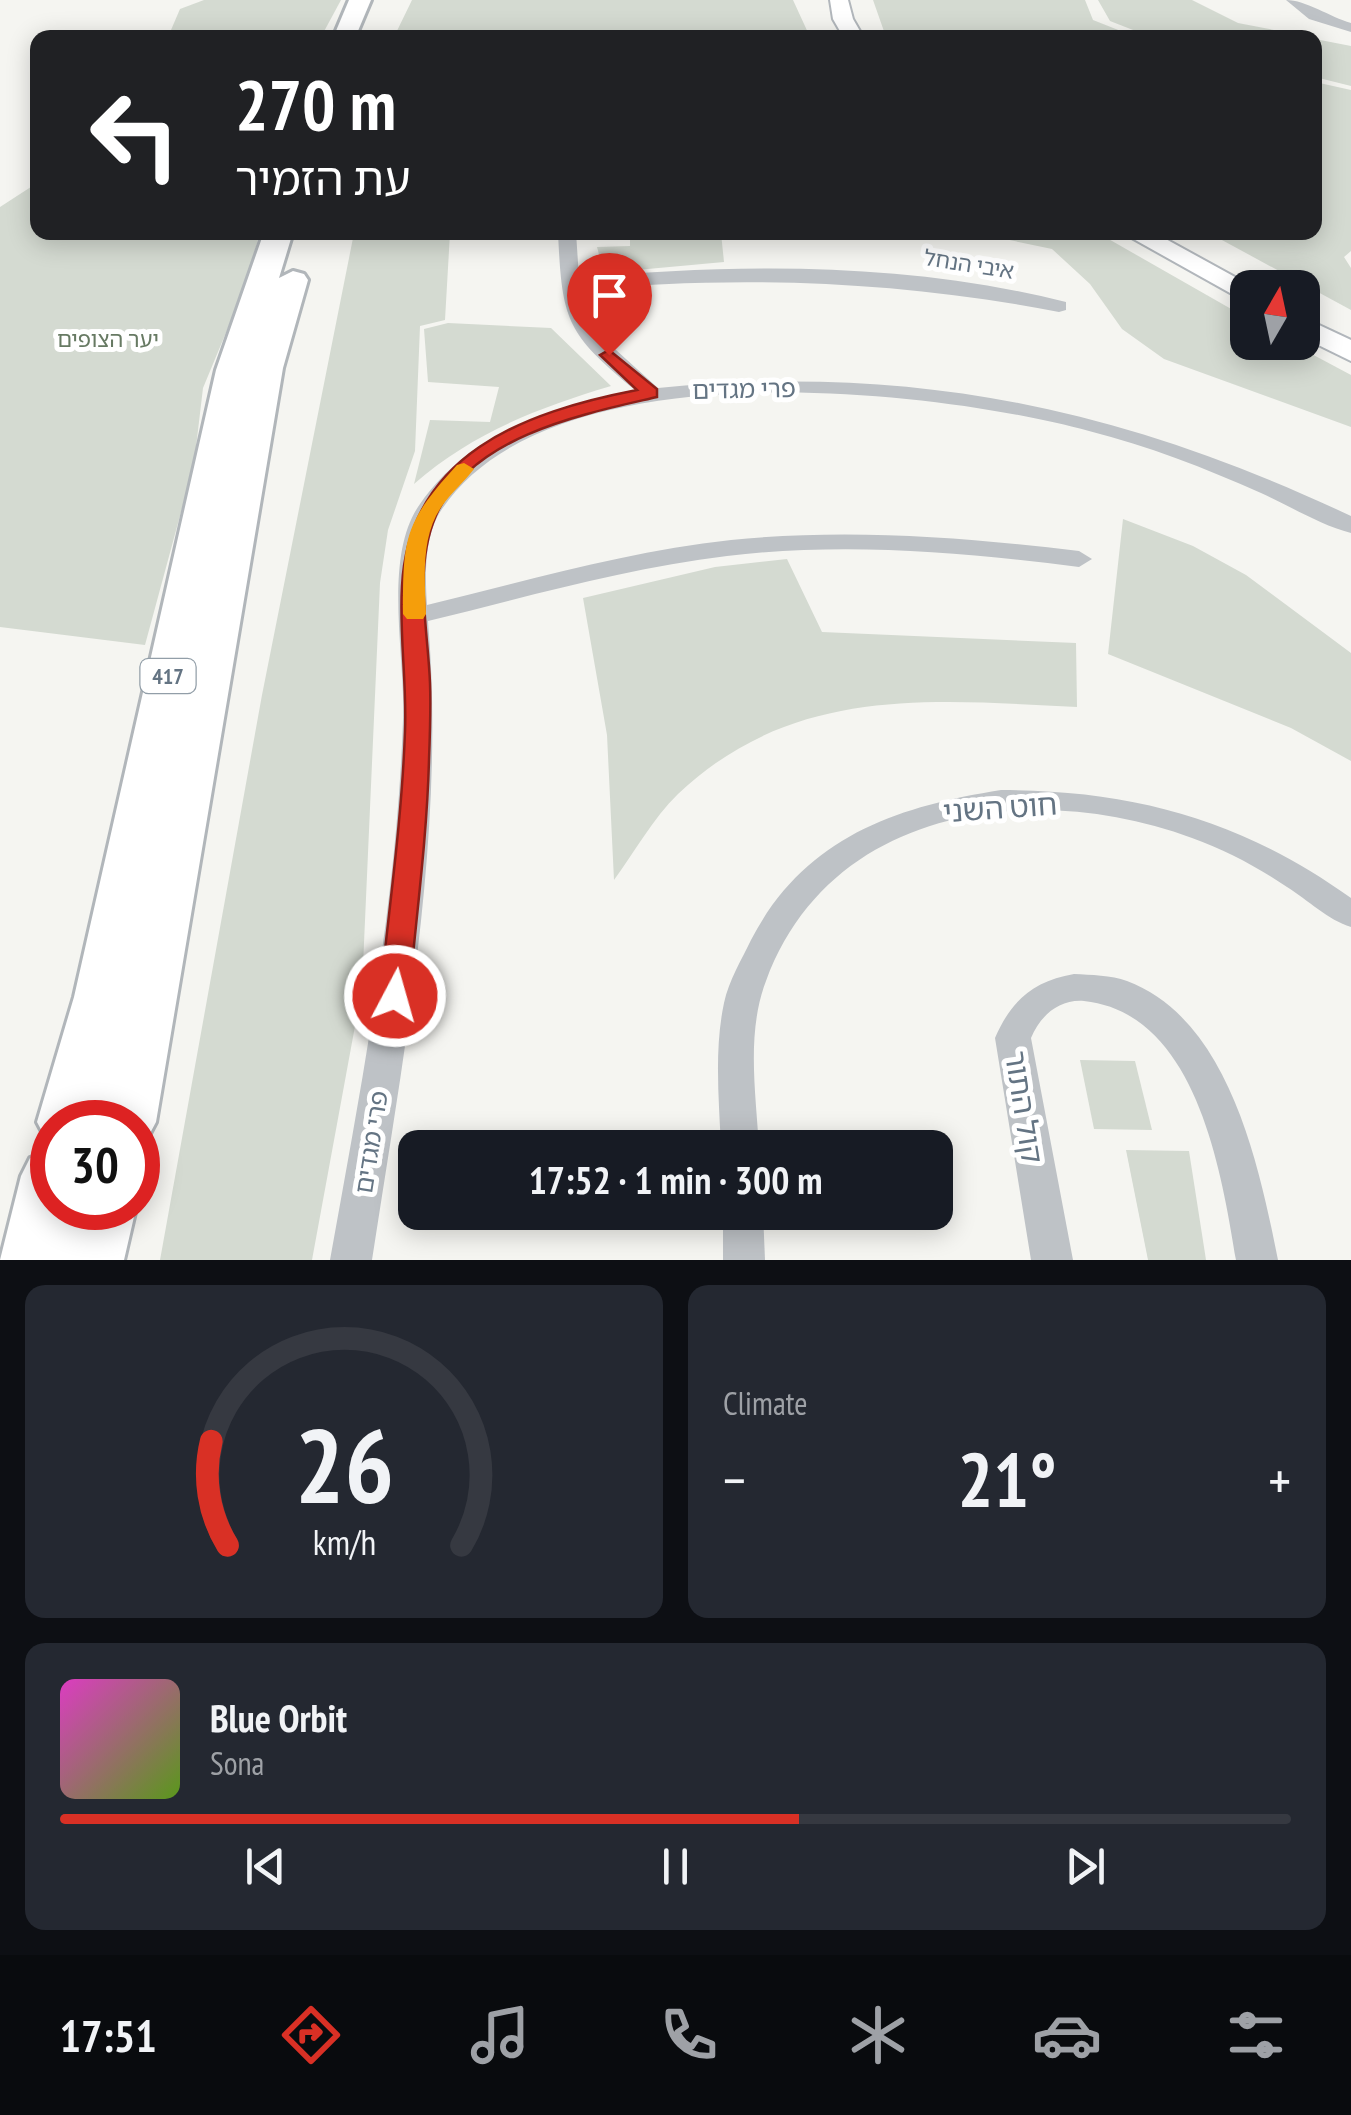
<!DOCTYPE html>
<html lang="en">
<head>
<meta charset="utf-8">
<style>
  :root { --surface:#171b24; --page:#242831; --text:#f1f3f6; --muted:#9ea1a6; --line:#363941; --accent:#d93025 }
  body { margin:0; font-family:"PT Sans Narrow","Noto Sans Hebrew",sans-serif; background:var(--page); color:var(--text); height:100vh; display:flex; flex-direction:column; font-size:38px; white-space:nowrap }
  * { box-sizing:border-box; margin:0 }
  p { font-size:32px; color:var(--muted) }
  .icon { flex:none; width:55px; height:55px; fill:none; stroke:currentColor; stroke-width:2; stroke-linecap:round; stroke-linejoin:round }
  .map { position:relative; height:1260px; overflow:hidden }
  .sheet { display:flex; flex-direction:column; gap:25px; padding:25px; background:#0d0f14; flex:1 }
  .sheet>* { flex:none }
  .hud { position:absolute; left:30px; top:30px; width:1292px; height:210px; border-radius:20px; box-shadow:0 5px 25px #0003; background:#202124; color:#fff; overflow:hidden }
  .needle { width:65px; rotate:9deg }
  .fabs { position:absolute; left:1230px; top:270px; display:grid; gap:20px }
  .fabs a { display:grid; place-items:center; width:90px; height:90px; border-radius:20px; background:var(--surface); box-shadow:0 5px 25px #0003; font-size:50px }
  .speed { position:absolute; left:30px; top:1100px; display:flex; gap:20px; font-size:50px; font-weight:700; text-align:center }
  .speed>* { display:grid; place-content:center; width:130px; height:130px; border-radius:50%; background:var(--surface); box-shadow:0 5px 25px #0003; line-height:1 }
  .speed .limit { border:15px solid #d22; background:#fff; color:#111 }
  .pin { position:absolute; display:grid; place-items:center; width:85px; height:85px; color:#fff; margin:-102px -42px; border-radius:50% 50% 50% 0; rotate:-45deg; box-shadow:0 0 10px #0007 }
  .pin .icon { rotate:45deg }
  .me { position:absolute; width:110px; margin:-55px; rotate:6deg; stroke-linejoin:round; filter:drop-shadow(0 0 8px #0008) }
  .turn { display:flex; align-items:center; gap:35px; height:210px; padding:0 40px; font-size:45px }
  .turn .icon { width:130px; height:130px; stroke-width:2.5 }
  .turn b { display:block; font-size:70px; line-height:85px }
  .big { font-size:75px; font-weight:800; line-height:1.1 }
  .sheet .tile { flex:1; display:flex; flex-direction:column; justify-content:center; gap:15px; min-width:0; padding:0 35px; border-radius:20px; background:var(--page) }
  .sheet .dial { align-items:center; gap:0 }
  .dial svg { height:260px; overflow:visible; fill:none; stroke:var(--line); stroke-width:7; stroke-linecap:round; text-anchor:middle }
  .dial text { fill:var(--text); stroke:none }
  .song { display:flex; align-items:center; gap:30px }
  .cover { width:120px; height:120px; border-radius:15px; background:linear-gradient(135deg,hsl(310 70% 55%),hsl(90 70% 35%)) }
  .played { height:10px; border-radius:5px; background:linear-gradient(90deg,var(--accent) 60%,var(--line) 60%) }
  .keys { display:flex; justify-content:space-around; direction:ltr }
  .heat { display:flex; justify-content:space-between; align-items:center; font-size:55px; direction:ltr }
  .sheet .tiles { flex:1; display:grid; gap:25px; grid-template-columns:1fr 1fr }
  .tile:last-child { grid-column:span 2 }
  .trip { position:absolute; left:398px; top:1130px; width:555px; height:100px; border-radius:20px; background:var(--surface); box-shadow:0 5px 25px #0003; font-weight:800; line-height:100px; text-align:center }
  .menu { display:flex; height:160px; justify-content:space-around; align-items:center; background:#090b0e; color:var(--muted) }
  .menu .icon { width:70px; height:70px }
  .menu .selected { color:var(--accent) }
  .menu b { font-size:45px; color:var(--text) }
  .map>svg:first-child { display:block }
  .green { fill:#d4dad1 }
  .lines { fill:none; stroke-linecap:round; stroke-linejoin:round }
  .secondary-casing { stroke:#b2b7bc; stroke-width:4 }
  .primary-casing { stroke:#b1b6ba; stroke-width:6 }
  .street { fill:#bec2c6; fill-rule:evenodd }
  .secondary { fill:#fff; fill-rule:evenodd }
  .primary { fill:#fff; fill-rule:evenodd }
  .route { fill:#d93025; stroke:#8d1f18; stroke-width:2.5 }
  .slow { fill:#f59e0b }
  .labels { text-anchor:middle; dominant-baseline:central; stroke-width:10; stroke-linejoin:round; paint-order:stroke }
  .far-street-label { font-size:22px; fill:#647483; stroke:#fff }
  .far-park-label { font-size:22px; fill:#677a63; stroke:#fff }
  .shield { fill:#fff; stroke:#929ea8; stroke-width:2.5 }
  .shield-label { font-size:22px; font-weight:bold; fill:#647483 }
  .street-label { font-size:25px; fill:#647483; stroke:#fff }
  .near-street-label { font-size:30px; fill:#647483; stroke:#fff }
</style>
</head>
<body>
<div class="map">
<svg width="1351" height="1260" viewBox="0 0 1351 1260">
  <rect width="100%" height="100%" fill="#f5f5f1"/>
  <g class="green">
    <path d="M 204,0 L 341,0 L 321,37 L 168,37 L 180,9 Z"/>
    <path d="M 412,0 L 793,0 L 810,37 L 545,38 L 533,31 L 511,37 L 394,37 Z"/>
    <path d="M 873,0 L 1085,0 L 1093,20 L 1136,37 L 886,37 Z"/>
    <path d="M 1098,0 L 1192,0 L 1238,23 L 1310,37 L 1151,37 L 1110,21 Z"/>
    <path d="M 1315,39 L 1351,46 L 1351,86 L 1315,77 Z"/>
    <path d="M 1315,82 L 1351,90 L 1351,251 L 1344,257 L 1351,268 L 1351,310 L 1209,233 L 1315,232 Z"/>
    <path d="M 37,183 L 38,232 L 260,233 L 242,294 L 203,388 L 194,464 L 145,645 L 0,627 L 0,207 Z"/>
    <path d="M 354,233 L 450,233 L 445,320 L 420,326 L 415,451 L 388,530 L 380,583 L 362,988 L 312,1260 L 160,1260 L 262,695 Z"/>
    <path d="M 630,233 L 721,233 L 724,262 L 604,273 L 597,247 L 630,246 Z"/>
    <path d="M 976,233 L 1098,233 L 1247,318 L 1248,342 L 1291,343 L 1351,375 L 1351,427 L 1164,359 L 1122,329 L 1090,284 L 1052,249 Z"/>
    <path d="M 448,323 L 551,328 L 611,386 C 538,408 472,433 414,484 L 430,420 L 490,422 L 499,387 L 428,382 L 424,329 Z"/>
    <path d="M 1123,519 L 1193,546 L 1246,575 L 1351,653 L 1351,761 L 1291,728 L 1108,654 Z"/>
    <path d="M 787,559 L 822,632 L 1076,643 L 1077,707 C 931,700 793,685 678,794 C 653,818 634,853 614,880 L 607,735 L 583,598 L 715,567 Z"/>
    <path d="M 1080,1060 L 1135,1061 L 1152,1130 L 1094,1129 Z"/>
    <path d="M 1126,1150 L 1189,1151 L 1206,1260 L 1148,1260 Z"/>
  </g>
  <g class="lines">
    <defs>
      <g id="secondary">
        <path d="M 830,0 L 848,0 L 853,19 L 864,38 L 844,38 L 833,19 Z"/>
        <path d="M 1121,232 L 1153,232 L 1255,288 L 1248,288 L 1248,303 Z"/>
        <path d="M 1302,317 L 1351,340 L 1351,361 L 1302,337 Z"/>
      </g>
      <g id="primary">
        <path d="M 349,0 L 371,0 L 355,38 L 333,38 Z"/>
        <path d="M 264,232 L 293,232 L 279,278 L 293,271 L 304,274 L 308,280 L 283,368 L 156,1122 L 147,1139 L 138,1142 L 138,1122 L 52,1122 L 52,1141 L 46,1139 L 37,1122 L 74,997 L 216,370 Z"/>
        <path d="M 52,1150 L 52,1208 L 136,1208 L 124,1260 L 0,1260 L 21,1176 L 30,1158 Z"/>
      </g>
    </defs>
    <use href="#secondary" class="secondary-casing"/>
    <use href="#primary" class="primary-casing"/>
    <g class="street">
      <path d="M 1286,0 C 1306,0 1330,17 1351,23 L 1351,32 L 1309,19 Z"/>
      <path d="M 558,232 L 576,232 L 579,278 C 741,263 907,262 1066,302 L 1066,310 L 1059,312 C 899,281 742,275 580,290 L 595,331 L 658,388 C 914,364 1119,407 1351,516 L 1351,533 C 1320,525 1290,506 1261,493 C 1205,468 1148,446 1089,431 C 926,387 550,348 442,509 C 424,535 425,575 427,605 C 527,581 628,551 731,540 C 847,528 963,537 1079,551 L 1092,559 L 1079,567 C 963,552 844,542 727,556 C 626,568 527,597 428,621 C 446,834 404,1050 372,1260 L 330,1260 C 362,1082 397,901 403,720 C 406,657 382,557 420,504 C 474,428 550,411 635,390 C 566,333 562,321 558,232 Z"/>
      <path d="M 1001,790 C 1134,790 1242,820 1351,898 L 1351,927 C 1328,920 1308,900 1287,887 C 1257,867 1226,850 1192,838 C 1035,780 831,805 766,981 C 746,1033 756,1094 759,1148 L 721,1148 C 719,1100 714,1050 724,1003 C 729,980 741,961 751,940 C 804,838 894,807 1001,790 Z"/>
      <path d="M 1074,974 C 1091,975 1111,975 1127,981 C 1229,1019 1259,1165 1278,1260 L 1236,1260 C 1221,1169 1196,1013 1084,1001 C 1059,999 1040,1016 1031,1038 L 1073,1260 L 1031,1260 L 995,1038 C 1011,1001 1033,981 1074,974 Z"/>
      <path d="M 723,1212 L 763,1212 L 765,1260 L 723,1260 Z"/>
    </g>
    <use href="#secondary" class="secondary"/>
    <use href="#primary" class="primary"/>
  </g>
  <path class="route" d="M 609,350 L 657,389 L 657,397 C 584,414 478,434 439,509 C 412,562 428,627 430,683 C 431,708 430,734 429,760 C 427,838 416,918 409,996 L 405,1004 L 395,1007 L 384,1004 L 380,996 C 389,908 402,819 405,731 C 407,682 399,634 402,586 C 409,454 524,412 637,390 L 600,355 Z"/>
  <path class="slow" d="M 464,463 L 474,469 C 464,482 451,493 442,506 C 420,537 425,579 426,614 L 423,619 L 407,619 L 403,614 C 403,537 404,523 457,465 Z"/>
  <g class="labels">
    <g class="far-street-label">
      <text transform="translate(969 264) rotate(9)">איבי הנחל</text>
    </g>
    <g class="far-park-label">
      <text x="108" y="339">יער הצופים</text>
    </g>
    <rect class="shield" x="140.5" y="659" width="55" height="34" rx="8"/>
    <g class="shield-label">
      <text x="168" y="676">417</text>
    </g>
    <g class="street-label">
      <text transform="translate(744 389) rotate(-1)">פרי מגדים</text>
      <text transform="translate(371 1142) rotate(-81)">פרי מגדים</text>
    </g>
    <g class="near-street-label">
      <text transform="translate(1000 807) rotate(-4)">חוט השני</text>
      <text transform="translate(1025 1107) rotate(81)">קול התור</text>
    </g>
  </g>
</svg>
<div class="fabs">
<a><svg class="needle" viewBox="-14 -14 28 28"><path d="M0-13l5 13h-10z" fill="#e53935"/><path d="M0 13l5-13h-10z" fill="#9ea1a6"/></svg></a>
</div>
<div class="speed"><div class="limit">30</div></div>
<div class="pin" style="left:609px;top:355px;background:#d93025"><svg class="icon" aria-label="arrive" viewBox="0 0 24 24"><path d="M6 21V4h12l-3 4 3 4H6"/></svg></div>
<svg class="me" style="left:395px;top:996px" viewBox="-20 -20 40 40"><circle r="17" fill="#d93025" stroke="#fff" stroke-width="3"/><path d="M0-11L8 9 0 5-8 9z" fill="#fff"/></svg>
<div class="trip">17:52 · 1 min · 300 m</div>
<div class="hud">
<div class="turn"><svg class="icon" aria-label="left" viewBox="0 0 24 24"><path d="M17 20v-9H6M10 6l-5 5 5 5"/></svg><div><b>270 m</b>עת הזמיר</div></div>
</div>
</div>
<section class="sheet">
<div class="tiles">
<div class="tile dial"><svg viewBox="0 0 100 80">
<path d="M14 69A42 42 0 1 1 86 69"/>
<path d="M14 69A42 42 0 0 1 9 37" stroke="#d93025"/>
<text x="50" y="56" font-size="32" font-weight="700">26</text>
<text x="50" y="72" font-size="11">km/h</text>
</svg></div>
<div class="tile"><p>Climate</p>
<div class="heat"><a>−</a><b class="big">21°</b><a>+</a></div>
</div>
<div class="tile">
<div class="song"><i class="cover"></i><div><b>Blue Orbit</b><p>Sona</p></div></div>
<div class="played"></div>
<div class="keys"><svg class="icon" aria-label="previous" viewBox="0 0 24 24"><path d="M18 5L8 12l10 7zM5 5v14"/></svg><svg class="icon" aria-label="pause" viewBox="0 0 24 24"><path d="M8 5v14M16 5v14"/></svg><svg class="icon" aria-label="next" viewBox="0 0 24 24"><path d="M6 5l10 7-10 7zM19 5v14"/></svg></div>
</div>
</div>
</section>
<nav class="menu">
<b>17:51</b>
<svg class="icon selected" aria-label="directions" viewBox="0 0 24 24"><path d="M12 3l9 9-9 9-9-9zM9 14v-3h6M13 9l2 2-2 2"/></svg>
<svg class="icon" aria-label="music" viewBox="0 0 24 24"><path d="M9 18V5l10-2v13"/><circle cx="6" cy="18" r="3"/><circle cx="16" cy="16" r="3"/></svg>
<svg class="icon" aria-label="phone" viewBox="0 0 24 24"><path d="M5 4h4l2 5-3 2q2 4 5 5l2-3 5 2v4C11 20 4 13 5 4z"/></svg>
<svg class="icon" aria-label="climate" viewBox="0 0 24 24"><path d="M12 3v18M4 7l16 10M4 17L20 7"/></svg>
<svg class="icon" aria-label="car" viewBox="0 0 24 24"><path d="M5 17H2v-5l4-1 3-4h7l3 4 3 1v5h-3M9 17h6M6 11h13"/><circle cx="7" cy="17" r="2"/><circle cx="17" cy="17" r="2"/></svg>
<svg class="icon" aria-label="filters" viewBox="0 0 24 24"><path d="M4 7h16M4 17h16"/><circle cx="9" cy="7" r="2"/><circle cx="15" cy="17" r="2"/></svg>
</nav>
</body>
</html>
